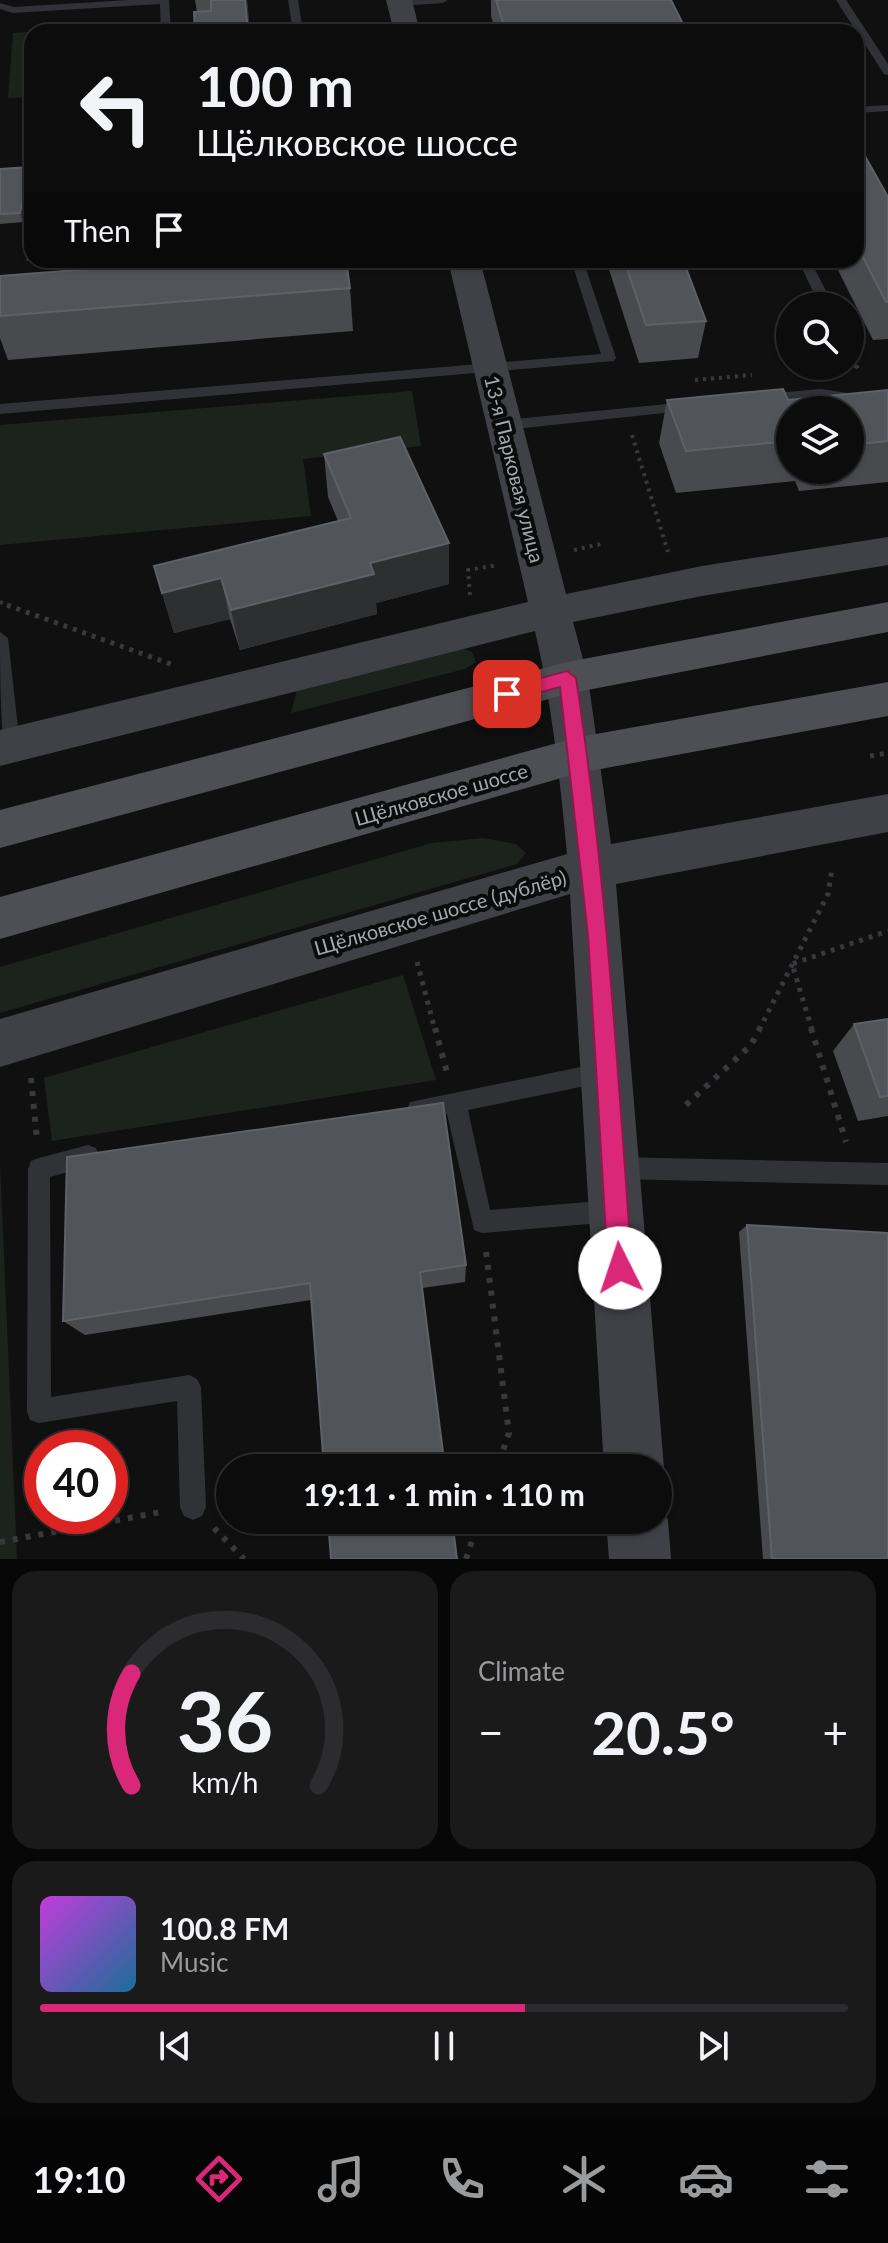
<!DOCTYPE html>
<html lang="en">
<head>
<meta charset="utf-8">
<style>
  :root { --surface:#0c0c0d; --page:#1a1a1b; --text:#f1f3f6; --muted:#9a9b9d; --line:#2c2c2e; --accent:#db2777 }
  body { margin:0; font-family:Lato,sans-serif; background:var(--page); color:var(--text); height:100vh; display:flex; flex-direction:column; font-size:30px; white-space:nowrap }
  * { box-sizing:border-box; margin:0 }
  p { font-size:26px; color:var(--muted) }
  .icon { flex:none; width:44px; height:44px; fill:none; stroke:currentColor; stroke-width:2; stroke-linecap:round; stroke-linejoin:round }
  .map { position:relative; height:1559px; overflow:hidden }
  .drawer { display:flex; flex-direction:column; gap:12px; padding:12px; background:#070707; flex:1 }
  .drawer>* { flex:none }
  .hud { position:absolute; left:24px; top:24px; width:840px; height:244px; border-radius:24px; box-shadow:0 2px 6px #0004,0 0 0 2px var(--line); background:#0c0c0d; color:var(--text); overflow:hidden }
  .tools { position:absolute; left:776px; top:292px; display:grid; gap:16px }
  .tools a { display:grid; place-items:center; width:88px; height:88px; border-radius:50%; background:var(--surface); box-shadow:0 2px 6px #0004,0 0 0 2px var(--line); font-size:40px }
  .speed { position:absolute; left:24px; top:1430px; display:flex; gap:16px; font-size:40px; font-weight:700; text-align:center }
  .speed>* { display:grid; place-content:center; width:104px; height:104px; border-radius:50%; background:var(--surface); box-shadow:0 2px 6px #0004,0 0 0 2px var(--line); line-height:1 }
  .speed .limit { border:12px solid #d22; background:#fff; color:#111 }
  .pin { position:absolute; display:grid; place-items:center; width:68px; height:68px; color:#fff; margin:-34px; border-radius:16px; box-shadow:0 4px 12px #0006 }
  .me { position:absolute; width:88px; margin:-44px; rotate:356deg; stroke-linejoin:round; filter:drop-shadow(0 0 6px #0008) }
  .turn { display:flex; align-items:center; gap:28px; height:168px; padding:0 40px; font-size:36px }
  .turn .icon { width:104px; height:104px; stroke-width:2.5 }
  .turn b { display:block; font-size:56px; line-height:68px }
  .then { display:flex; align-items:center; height:76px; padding:0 40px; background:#0003; gap:16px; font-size:30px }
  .big { font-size:60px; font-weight:700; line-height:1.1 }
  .drawer .tile { flex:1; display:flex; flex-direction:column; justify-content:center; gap:12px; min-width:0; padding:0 28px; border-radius:24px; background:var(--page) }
  .drawer .dial { align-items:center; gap:0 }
  .dial svg { height:208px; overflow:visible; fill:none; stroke:var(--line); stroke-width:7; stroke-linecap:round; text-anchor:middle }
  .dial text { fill:var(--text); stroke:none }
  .song { display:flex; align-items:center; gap:24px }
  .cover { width:96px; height:96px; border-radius:12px; background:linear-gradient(135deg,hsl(290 70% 55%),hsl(200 70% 35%)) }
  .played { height:8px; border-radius:4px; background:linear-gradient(90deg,var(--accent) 60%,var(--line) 60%) }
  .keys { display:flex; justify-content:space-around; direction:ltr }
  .heat { display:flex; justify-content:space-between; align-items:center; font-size:44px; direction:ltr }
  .drawer .tiles { flex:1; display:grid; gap:12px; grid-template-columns:1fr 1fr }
  .tile:last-child { grid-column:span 2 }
  .trip { position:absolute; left:216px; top:1454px; width:456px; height:80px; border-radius:40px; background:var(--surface); box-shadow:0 2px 6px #0004,0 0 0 2px var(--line); font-weight:700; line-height:80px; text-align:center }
  .tab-bar { display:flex; height:128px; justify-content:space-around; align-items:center; background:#050505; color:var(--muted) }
  .tab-bar .icon { width:56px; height:56px }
  .tab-bar .selected { color:var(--accent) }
  .tab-bar b { font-size:36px; color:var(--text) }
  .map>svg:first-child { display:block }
  .green { fill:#1c231d }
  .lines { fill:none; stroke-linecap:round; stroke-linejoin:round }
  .path-far2 { stroke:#37393d; stroke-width:4; stroke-dasharray:3 5; stroke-linecap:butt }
  .path-far1 { stroke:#37393d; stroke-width:5; stroke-dasharray:4 6; stroke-linecap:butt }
  .path { stroke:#37393d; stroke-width:6; stroke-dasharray:5 8; stroke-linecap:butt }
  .lane { fill:#313236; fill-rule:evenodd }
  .secondary { fill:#3f4146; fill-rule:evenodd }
  .primary { fill:#4d4f55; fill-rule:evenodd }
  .wall { fill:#484a4e; fill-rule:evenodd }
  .shaded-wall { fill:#2d2f31 }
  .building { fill:#515459; stroke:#5e6167; stroke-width:2 }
  .route { fill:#db2777; stroke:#8e194d; stroke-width:2 }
  .labels { text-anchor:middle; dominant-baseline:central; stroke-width:8; stroke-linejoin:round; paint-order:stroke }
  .street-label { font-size:20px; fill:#a2a8b1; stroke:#0b0b0c }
</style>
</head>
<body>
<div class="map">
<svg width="888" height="1559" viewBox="0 0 888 1559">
  <rect width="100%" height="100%" fill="#101011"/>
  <g class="green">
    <path d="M 83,28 L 83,32 L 32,32 L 32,97 L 8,98 L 13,33 Z"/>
    <path d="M 412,391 L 421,446 L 303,459 L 311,516 L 0,545 L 0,425 Z"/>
    <path d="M 456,646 L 472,652 L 476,662 L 465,669 L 291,713 L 297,690 Z"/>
    <path d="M 483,838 L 516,844 L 526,853 L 517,864 L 0,1013 L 0,967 L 432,843 Z"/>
    <path d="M 403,975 L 436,1080 L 52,1141 L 44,1078 Z"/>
    <path d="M 0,1163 L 17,1559 L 0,1559 Z"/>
  </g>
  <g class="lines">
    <g class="path-far2">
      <path d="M 850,351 L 858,369"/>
      <path d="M 838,368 L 857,366"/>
      <path d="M 695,380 L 752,375"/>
      <path d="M 632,435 L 668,552"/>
      <path d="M 574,550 L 601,544"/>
      <path d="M 470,595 L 468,570 L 498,565"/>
      <path d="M 0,602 L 13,607"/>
    </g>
    <g class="path-far1">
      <path d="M 7,605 L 176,666"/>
      <path d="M 870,756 L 888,753"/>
      <path d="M 417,962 L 435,1030"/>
      <path d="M 759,1030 L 828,894 L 832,869"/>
      <path d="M 812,1030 L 792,964 L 888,931"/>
    </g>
    <g class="path">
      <path d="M 435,1028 L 448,1076"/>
      <path d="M 811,1028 L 846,1142"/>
      <path d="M 31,1078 L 37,1140"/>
      <path d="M 686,1105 L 751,1045 L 760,1028"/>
      <path d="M 486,1252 L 509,1433 L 497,1468"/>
      <path d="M 214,1528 L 244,1559"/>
      <path d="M 0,1542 L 161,1512"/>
      <path d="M 466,1559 L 479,1520"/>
    </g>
    <g class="lane">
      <path d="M 129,0 L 169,0 L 171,32 L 161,32 L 160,4 L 13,13 L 0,9 L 0,3 L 14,7 Z"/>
      <path d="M 288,0 L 298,0 L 303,32 L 293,32 Z"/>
      <path d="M 400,0 L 448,0 L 443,3 L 400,6 L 395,3 Z"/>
      <path d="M 836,0 L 846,0 L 888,64 L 888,75 L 884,74 Z"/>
      <path d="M 888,105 L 888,111 L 856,113 L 856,107 Z"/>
      <path d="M 571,260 L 583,260 L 616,358 L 614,361 L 0,414 L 0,404 L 601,354 Z"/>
      <path d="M 798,260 L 810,260 L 834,306 L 820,306 Z"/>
      <path d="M 821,389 L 888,399 L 888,409 L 821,399 L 764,404 L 757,399 L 764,394 Z"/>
      <path d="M 687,402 L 692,404 L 692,410 L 505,430 L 498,425 L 505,420 Z"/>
      <path d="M 0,632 L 8,638 L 20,746 L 17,751 L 5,751 C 0,727 0,660 0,632 Z"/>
      <path d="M 605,1062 L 612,1065 L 615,1072 L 612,1079 L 605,1082 L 468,1110 L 490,1210 L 613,1200 L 621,1203 L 624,1211 L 621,1219 L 613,1222 L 482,1233 L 474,1230 L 447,1114 L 418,1120 L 410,1116 L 407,1109 L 410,1102 Z"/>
      <path d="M 88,1145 L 96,1148 L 99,1156 L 96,1164 L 50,1177 L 51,1397 L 189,1375 L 197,1379 L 201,1387 L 206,1507 L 202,1516 L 193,1520 L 184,1516 L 180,1507 L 177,1401 L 39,1423 L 30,1420 L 27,1411 L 28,1169 L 31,1161 L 39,1158 Z"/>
      <path d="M 615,1157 L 888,1163 L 888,1185 L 615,1179 L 607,1176 L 604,1168 L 607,1160 Z"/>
    </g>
    <g class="secondary">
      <path d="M 386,0 L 412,0 L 420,32 L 394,32 Z"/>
      <path d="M 448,260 L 480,260 L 566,594 L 702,566 L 888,537 L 888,565 L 702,596 L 573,622 L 588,678 L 611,844 L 888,794 L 888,832 L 616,884 L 664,1468 L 658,1483 L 658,1468 L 604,1468 L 570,894 L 0,1067 L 0,1019 L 567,854 C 560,779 552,705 535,631 L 0,766 L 0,730 L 528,602 Z"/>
      <path d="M 659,1498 L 668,1520 L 671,1559 L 609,1559 L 606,1520 L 658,1520 Z"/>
    </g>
    <g class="primary">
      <path d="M 888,602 L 888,632 L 567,694 L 0,848 L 0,810 L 567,662 Z"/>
      <path d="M 888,682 L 888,716 L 579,773 L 0,939 L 0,897 L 579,737 Z"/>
    </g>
  </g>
  <g class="wall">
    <path d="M 195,0 L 247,0 L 250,32 L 195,32 L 197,12 Z"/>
    <path d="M 491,0 L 671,0 L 687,32 L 496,32 L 491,16 Z"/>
    <path d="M 856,140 L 888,197 L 888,339 L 873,340 L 833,260 L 856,260 Z"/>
    <path d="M 0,169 L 32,177 L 23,222 L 0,224 Z"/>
    <path d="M 32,238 L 32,260 L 38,260 L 27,261 L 24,251 Z"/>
    <path d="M 606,260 L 683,260 L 706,321 L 698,358 L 639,363 Z"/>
    <path d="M 0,276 L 350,288 L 353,331 L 8,360 L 0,338 Z"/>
    <path d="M 888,390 L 888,482 L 799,491 L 795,481 L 676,493 L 659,443 L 667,400 L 788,400 ZM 790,410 L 850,410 L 850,470 L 790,470 Z"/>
    <path d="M 324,454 L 449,543 L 449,584 L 376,603 L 377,614 L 240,650 L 230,619 L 174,633 L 154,566 L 338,521 L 328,497 Z"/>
    <path d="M 888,1019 L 888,1116 L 858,1121 L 833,1051 L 854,1024 Z"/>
    <path d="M 67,1157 L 466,1265 L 465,1282 L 422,1288 L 311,1300 L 85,1335 L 63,1321 Z"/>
    <path d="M 747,1225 L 888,1559 L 763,1559 L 739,1232 Z"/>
  </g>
  <g class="shaded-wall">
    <path d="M 245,0 L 247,0 L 250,32 L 248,32 Z"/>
    <path d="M 29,167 L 32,177 L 23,222 L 20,213 Z"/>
    <path d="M 449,543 L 449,584 L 376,603 L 377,614 L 240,650 L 231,610 L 370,563 Z"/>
    <path d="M 221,578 L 230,619 L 174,633 L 162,593 Z"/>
  </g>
  <g class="building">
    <path d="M 211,0 L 245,0 L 248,32 L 195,32 L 194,12 L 211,11 Z"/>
    <path d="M 496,0 L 671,0 L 687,32 L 506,32 Z"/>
    <path d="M 856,140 L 888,197 L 888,302 L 886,302 L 856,244 Z"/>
    <path d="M 29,167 L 20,213 L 0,214 L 0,169 Z"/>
    <path d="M 26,238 L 32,238 L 32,251 L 24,251 Z"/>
    <path d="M 207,260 L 346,260 L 350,288 L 0,316 L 0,276 Z"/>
    <path d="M 624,260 L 683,260 L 706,321 L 646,325 Z"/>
    <path d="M 783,389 L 788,400 L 888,390 L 888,441 L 850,445 L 850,410 L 790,410 L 790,441 L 686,451 L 667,400 Z"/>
    <path d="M 400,437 L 449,543 L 370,563 L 374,574 L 231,610 L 221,578 L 162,593 L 154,566 L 351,518 L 324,454 Z"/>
    <path d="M 888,1019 L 888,1096 L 880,1097 L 854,1024 Z"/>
    <path d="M 443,1103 L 466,1265 L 420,1272 L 445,1468 L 324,1468 L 310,1283 L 63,1321 L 67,1157 Z"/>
    <path d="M 747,1225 L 888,1233 L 888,1559 L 772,1559 Z"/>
    <path d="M 328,1520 L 452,1520 L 457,1559 L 331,1559 Z"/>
  </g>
  <path class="route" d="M 567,671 L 576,678 C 606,873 618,1071 632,1268 L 628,1276 L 620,1279 L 612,1276 L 608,1268 L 588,935 L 560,687 L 507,701 L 498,694 L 507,687 Z"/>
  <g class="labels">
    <g class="street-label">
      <text transform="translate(515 469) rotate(76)">13-я Парковая улица</text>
      <text transform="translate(441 794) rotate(-16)">Щёлковское шоссе</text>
      <text transform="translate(440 912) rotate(-16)">Щёлковское шоссе (дублёр)</text>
    </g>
  </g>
</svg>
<div class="tools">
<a><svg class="icon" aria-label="search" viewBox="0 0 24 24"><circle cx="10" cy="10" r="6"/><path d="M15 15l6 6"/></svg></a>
<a><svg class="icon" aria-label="layers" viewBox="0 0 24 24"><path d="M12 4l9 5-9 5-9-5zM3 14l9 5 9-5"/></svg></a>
</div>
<div class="speed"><div class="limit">40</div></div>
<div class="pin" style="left:507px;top:694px;background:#d93025"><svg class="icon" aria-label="arrive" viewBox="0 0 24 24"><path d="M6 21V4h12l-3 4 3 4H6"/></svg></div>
<svg class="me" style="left:620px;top:1268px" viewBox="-20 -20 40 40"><circle r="19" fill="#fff"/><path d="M0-13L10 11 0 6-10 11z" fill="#db2777"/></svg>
<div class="trip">19:11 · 1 min · 110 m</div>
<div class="hud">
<div class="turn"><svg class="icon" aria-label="left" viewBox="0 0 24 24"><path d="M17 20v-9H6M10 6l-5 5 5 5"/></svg><div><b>100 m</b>Щёлковское шоссе</div></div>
<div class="then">Then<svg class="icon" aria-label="arrive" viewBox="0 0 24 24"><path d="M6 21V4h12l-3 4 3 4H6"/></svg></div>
</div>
</div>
<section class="drawer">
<div class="tiles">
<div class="tile dial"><svg viewBox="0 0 100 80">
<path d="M14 69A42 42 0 1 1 86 69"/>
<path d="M14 69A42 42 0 0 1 14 26" stroke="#db2777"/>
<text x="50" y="56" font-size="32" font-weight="700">36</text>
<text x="50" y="72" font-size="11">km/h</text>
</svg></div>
<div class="tile"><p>Climate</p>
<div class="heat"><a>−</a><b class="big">20.5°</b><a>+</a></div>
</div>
<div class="tile">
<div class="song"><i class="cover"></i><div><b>100.8 FM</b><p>Music</p></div></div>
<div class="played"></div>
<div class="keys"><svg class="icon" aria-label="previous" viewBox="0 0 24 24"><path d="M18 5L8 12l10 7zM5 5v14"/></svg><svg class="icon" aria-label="pause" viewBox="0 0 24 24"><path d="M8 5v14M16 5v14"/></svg><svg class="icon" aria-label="next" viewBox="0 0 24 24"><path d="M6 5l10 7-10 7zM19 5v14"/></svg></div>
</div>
</div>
</section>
<nav class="tab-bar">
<b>19:10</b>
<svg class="icon selected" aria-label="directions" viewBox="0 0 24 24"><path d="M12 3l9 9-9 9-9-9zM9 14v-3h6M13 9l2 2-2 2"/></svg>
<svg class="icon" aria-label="music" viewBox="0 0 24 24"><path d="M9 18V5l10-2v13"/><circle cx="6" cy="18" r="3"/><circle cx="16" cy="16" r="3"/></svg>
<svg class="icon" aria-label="phone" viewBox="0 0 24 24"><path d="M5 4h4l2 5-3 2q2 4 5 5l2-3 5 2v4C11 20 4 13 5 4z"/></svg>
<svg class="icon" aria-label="climate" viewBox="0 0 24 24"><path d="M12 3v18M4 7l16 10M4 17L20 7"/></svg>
<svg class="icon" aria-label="car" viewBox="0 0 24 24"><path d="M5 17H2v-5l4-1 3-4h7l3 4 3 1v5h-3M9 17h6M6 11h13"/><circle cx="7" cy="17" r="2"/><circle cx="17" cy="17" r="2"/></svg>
<svg class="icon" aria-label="filters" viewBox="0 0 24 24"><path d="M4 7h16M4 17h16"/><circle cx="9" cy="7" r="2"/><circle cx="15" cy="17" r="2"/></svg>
</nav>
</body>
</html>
